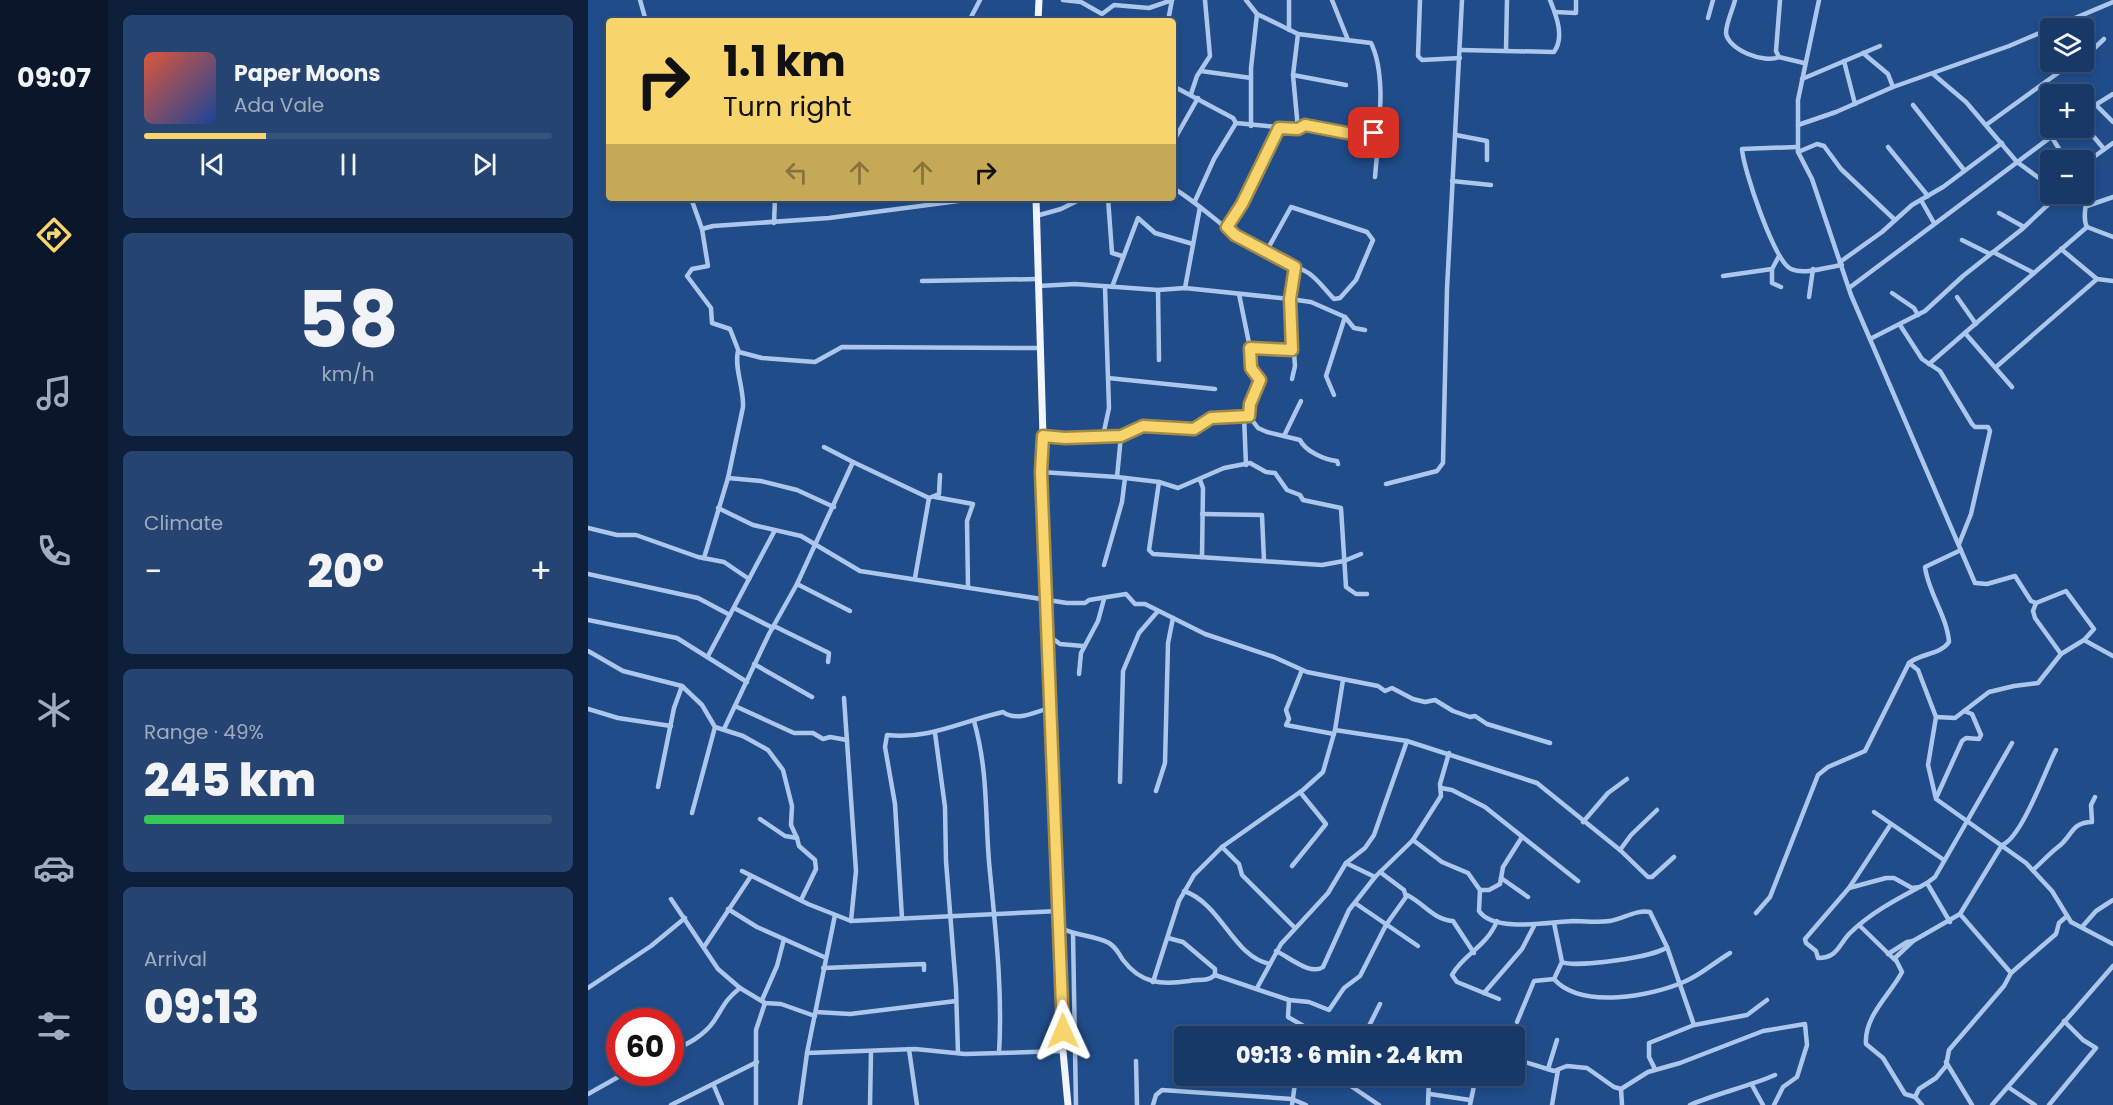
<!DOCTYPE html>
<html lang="en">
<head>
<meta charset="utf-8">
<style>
  :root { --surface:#183968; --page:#254471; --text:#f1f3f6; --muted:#9facc0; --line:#36537c; --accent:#f8d46d }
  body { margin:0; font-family:Poppins,sans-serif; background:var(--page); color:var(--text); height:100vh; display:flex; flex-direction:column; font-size:22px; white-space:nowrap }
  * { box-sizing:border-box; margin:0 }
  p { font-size:20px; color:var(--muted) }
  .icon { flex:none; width:33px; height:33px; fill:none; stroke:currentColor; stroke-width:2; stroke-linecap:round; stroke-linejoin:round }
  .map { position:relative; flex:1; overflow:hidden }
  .side { display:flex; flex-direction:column; gap:15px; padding:15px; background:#0d1f39; width:480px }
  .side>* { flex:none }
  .banner { position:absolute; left:18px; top:18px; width:570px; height:183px; border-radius:6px; box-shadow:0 3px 9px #0003,0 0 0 2px var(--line); background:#f8d46d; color:#111; overflow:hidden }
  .buttons { position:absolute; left:1452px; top:18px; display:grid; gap:12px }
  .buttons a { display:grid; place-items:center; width:54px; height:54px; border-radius:6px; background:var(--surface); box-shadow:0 3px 9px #0003,0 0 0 2px var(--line); font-size:30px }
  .speed { position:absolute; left:18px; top:1008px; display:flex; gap:12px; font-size:30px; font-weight:700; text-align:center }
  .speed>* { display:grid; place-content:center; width:78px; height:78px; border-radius:50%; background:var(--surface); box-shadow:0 3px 9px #0003,0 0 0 2px var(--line); line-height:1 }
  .speed .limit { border:9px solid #d22; background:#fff; color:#111 }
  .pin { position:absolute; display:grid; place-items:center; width:51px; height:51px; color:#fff; margin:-26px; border-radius:12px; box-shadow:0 3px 9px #0006 }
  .me { position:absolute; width:66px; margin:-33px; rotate:359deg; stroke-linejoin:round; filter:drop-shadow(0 0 4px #0008) }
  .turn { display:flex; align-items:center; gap:21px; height:126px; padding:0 18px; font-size:27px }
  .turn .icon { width:78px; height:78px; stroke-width:2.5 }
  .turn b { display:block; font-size:42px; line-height:51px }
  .lanes { display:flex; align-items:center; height:57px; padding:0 18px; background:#0003; justify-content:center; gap:30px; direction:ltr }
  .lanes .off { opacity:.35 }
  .big { font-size:45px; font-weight:800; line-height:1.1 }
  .side .widget { flex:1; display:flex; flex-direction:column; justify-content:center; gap:9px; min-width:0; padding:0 21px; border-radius:9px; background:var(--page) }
  .side .dial { align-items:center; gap:0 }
  .dial b { font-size:78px; line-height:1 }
  .song { display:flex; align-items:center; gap:18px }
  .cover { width:72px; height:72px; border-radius:9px; background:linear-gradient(135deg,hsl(10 70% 55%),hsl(220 70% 35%)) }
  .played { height:6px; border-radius:3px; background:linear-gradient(90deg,var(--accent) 30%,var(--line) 30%) }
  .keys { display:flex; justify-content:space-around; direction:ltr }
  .heat { display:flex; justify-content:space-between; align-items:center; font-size:33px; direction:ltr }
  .charge { height:9px; border-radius:4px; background:linear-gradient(90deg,#34c759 49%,var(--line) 0) }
  .trip { position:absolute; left:586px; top:1026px; width:351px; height:60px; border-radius:6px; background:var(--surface); box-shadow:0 3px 9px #0003,0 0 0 2px var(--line); font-weight:800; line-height:60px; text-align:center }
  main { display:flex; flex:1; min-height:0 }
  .menu { display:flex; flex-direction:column; width:108px; justify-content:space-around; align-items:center; background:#0a172a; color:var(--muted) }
  .menu .icon { width:42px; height:42px }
  .menu .active { color:var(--accent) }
  .menu b { font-size:27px; color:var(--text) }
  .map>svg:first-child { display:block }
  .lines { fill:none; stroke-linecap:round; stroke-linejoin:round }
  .street { stroke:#acc7eb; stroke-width:4.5 }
  .primary { stroke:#f1f6fe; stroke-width:7 }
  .route-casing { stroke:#a18a47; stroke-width:15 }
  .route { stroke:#f8d46d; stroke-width:10 }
</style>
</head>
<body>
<main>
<nav class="menu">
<b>09:07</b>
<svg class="icon active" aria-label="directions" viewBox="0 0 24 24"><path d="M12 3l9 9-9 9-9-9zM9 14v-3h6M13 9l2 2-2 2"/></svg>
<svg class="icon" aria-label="music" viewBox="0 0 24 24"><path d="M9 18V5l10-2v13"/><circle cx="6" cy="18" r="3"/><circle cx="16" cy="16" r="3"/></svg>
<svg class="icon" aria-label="phone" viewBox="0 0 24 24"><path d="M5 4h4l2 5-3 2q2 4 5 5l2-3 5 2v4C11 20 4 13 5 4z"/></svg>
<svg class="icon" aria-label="climate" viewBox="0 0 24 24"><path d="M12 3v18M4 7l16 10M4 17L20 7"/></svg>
<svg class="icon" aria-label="car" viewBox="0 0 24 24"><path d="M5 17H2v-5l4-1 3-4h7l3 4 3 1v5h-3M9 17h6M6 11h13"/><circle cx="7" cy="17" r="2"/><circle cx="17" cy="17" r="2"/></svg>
<svg class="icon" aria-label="filters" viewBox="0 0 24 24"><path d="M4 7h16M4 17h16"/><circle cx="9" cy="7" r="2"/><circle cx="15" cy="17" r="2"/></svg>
</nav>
<section class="side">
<div class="widget">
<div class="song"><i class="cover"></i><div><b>Paper Moons</b><p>Ada Vale</p></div></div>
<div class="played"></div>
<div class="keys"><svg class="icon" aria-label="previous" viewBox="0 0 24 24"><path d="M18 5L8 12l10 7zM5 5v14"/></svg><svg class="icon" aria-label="pause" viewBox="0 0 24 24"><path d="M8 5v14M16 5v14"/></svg><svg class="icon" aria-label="next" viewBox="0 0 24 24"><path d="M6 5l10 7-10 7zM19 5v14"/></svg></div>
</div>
<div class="widget dial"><b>58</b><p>km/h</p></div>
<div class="widget"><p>Climate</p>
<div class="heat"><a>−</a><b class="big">20°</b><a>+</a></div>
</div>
<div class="widget"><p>Range · 49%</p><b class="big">245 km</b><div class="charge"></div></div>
<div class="widget"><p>Arrival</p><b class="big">09:13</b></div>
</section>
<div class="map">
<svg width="1525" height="1105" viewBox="0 0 1525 1105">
  <rect width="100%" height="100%" fill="#204c8a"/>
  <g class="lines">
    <g class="street">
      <path d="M 52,0 L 58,21"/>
      <path d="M 475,0 L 493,2 L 514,14 L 526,5 L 561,8 L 584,0"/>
      <path d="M 658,0 L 669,14 L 710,34 L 783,43 C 793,63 798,117 783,137"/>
      <path d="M 744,0 L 760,40"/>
      <path d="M 832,0 L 830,56 L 834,60 L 872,58"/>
      <path d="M 1147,0 C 1145,9 1138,23 1138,33 C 1140,50 1177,64 1191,57"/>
      <path d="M 1192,0 L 1188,51 L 1191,57 L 1216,63"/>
      <path d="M 1231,0 L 1210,100 L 1210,152 L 1224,179 L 1263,295 L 1387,583 L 1399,584 L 1427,576 L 1443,601 L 1448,603 L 1478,591 L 1506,629 L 1496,640 L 1473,654 L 1450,683 L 1426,686 L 1401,692 L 1367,718 L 1348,717"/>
      <path d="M 967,12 L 988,13 L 988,0"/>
      <path d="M 1120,18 L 1125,0"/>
      <path d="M 381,21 L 392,0"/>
      <path d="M 580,21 L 584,0"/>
      <path d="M 701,30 L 701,0"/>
      <path d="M 710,34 L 705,75 L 710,129"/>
      <path d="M 873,50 L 966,52 C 977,37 968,15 962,0"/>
      <path d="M 918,50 L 919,0"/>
      <path d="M 1275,53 L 1300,74 L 1305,87"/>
      <path d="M 1496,58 L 1516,39"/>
      <path d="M 1256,61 L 1267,104"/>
      <path d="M 613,71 L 663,78"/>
      <path d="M 1345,74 L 1378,102 L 1429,162 L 1462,186"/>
      <path d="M 705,75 L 758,85"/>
      <path d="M 1214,79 L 1292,46"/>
      <path d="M 585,86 L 645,118 L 648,123 L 710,129 L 717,125 L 786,138 L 790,143 L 787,177"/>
      <path d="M 603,94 L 609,76 L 622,56 L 617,0"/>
      <path d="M 1325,105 L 1376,170"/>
      <path d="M 1508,105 L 1525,122"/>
      <path d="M 1496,112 L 1525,94"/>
      <path d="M 1210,125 L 1248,112 L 1305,87 L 1421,46 L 1525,2"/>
      <path d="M 1398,125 L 1474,70 L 1491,62"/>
      <path d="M 1496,125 L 1516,149"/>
      <path d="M 663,126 L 663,68 L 669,14"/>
      <path d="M 868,135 L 899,141 L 899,160"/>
      <path d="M 1463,136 L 1478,160"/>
      <path d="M 585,142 L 610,98"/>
      <path d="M 1209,147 L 1154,149 C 1155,168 1186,261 1203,269 C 1216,275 1240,267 1254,265"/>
      <path d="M 1300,147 L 1340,196"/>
      <path d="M 1210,152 L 1229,144 L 1236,146 L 1253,169 L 1307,220"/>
      <path d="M 1496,164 L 1525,143"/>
      <path d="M 864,181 L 903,185"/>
      <path d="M 585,188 C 607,201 626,219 647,235 C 668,250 694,259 717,271 C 728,276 737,290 746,299 L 752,298 L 768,280 L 785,240 L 779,232 L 703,207 L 678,252"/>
      <path d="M 1496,193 C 1501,205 1493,216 1499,227 L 1525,237"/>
      <path d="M 103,198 L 114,229"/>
      <path d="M 393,198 L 241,218 L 125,226 L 114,229 L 120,266 L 104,269 L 99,276 L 123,308 L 124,323 L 142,329 L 151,352 L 174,358 L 227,362 L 254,347 L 452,348"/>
      <path d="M 520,198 L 524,253 L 534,256"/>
      <path d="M 1333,200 L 1346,223"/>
      <path d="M 607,201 L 626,159 L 648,123"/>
      <path d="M 1499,206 L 1525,197"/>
      <path d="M 1411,213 L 1436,227"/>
      <path d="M 448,216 L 473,209 L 495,198"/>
      <path d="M 186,223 L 187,198"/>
      <path d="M 639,227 L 654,204 L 691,128"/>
      <path d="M 1374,240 L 1402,254"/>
      <path d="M 1473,249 L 1509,279 L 1525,281"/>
      <path d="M 1405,252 L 1446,273"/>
      <path d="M 1252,262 L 1294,232 L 1324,205 L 1355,187 L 1414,143"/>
      <path d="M 1184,269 L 1184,283 L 1193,287"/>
      <path d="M 1135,276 L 1184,269 L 1191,256"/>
      <path d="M 334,281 L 450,279"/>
      <path d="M 450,286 L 487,284 L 570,290 L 597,288 L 702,299 L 723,302 L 757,317 L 766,328 L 777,330"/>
      <path d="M 524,287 L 550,218 L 567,233 L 605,244"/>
      <path d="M 597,288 L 612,207"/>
      <path d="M 1261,288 L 1475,128"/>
      <path d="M 570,290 L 571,360"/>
      <path d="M 1304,293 L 1326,308 L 1330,315"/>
      <path d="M 651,294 L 662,348 L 663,368 L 672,380 L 662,404 L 661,416"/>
      <path d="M 1221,297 L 1225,269"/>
      <path d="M 1369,297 L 1388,324"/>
      <path d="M 1312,325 L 1334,359 L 1352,371 L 1384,424 L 1387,427 L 1400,427 L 1402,431 L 1383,514 L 1371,544"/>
      <path d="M 1377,333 L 1424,387"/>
      <path d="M 1282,339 L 1337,311 L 1375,276 L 1433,230 L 1465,200 L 1469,194"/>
      <path d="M 662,348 L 704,350"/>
      <path d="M 1341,364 L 1499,227"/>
      <path d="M 1408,367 L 1509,279"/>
      <path d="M 520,378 L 627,389"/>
      <path d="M 704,379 L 707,366 L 702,299 L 707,267"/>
      <path d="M 746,395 L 738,376 L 757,317"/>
      <path d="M 661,416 L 670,428 L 679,432 L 712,440 C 717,451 737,460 749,461 L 750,464"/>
      <path d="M 455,436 L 477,438 L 533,436 L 555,426 L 606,428 L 623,418 L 656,416"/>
      <path d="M 515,436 L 521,408 L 517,287"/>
      <path d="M 696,436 L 713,401"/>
      <path d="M 265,462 L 341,498"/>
      <path d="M 658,465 L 656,416 L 658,416"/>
      <path d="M 453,472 L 529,477 L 571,482 L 590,488 L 636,468 L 662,463 L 678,472 L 687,473 L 699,490 L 712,495 L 715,500 L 753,508 L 758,587 L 768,594 L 779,594"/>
      <path d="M 529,477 L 533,436"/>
      <path d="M 140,478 L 173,481 L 209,490 L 246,507"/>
      <path d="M 612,480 L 615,488 L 614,557"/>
      <path d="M 571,482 L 561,550 L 565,554 L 734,565 L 756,561 L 773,554"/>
      <path d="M 798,484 L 849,471 L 855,463 L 859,289 L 874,0"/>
      <path d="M 347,497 L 385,504 L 379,521 L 380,586"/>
      <path d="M 130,508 L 165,525 L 213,536 L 272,571 L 479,603 L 497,603 L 501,600 L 538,594 L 547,604 L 557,604 L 617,634 L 686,657 L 719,672 L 790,686 L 797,691 L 804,688 L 825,699 L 837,702 L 847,700 L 865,711 L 882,717 L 887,716 L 899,724 L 962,743"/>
      <path d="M 614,514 L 674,515 L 676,561"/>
      <path d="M 0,528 L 29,535 L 48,535 L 110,557 L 136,562 L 161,579"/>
      <path d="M 116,558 L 140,478 L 155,407 C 156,388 146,368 150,351"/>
      <path d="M 516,565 L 534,502 L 537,478"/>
      <path d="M 0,574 L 110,598 L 142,615"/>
      <path d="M 327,578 L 341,498 L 351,494 L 352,475"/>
      <path d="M 209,584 L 262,611"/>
      <path d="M 1448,603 L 1445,611 L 1447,618 L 1473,654"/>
      <path d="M 146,608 L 185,628"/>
      <path d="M 0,620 L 89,638 L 159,682"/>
      <path d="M 186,626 L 241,653 L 240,662"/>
      <path d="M 460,635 L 472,644 L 495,646"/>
      <path d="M 1496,640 L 1525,656"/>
      <path d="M 0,651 L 35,671 L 94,686 L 114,705 L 127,727 L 155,736 L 180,750 L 195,770 L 204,806 L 203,825 L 209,838"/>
      <path d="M 120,656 L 186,532"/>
      <path d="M 1321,663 C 1333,653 1352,655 1361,642 C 1359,616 1340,592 1337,567 L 1373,550"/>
      <path d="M 166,664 L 224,697"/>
      <path d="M 714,670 L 698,710 L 701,719 L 698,725 L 746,734"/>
      <path d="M 491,674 L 493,653 L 510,621 L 516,599"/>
      <path d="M 256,698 L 268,871 L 263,921"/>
      <path d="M 147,706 L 206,733 L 225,733 L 235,739 L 242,737 L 259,740"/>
      <path d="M 0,709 L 30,718 L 83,726"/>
      <path d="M 386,721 C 400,771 397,811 401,862 C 407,925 415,990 411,1053"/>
      <path d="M 136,729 L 181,634 L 209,584 L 265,462 L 236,447"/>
      <path d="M 747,730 L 819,741 L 949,783 L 1032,850 L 1060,877 L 1064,877 L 1086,857"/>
      <path d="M 347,733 L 357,807 L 358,861 L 368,988 L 370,1053"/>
      <path d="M 532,782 L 535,671 L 551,633 L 570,611"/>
      <path d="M 70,787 L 86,708 L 94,686"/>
      <path d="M 853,788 L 864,790 L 897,807 L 990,881"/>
      <path d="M 568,791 L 577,763 L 580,643 L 585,618"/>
      <path d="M 1349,796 L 1374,741 L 1378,738 L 1391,739 L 1393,735 L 1384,714 L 1376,711"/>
      <path d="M 1286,812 L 1356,860"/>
      <path d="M 104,813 L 127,727"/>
      <path d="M 172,819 L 197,836 L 209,838 L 211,846 L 227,860 L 228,869 L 213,900"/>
      <path d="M 995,822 L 1020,793 L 1039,779"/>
      <path d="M 825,840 L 854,862 L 880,873 L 892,890 L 891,911 C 906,933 962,922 985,921 C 997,921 1009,923 1022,921 C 1035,919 1049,909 1062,912 L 1079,947 L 1106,1025 L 1061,1043 L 1061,1057 L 1067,1069"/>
      <path d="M 634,847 L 651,864 L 654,875 L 707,928"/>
      <path d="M 1032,850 L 1043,835 L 1069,810"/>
      <path d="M 758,863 L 787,877"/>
      <path d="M 704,866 L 738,824 L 712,792"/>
      <path d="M 1445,870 C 1454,862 1461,854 1470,847 C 1484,837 1483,822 1504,822 L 1503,805 L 1507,797"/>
      <path d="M 154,871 L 220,904 L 263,921 L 471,911"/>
      <path d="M 913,878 L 940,897"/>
      <path d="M 1339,883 L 1362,922"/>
      <path d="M 1332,887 L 1324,888 L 1306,878 L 1298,878 L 1261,888 L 1217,939 L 1218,943 L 1228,951 L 1230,958 C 1249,958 1250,946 1261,934 C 1283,912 1311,898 1339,883 L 1347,877 L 1424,743"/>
      <path d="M 1261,888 L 1303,824"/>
      <path d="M 892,890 L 901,890 L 912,884 L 915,867 L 934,837"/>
      <path d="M 596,891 C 634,904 645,957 682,964"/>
      <path d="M 819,895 C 837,904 844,919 865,921 L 886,953"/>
      <path d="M 83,899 L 130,969 L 152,988 L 177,1003 L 193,1004 L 227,1016"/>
      <path d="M 767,903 L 830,946"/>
      <path d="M 140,909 L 169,927 L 236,957"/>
      <path d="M 1168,913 L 1182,897 L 1230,775 L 1240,767 L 1277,751 L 1321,663 L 1330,670 L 1348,717 L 1340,765 L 1348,799 L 1438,863 L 1464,891 L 1483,922 L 1525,944"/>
      <path d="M 314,918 L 307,804 L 297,747 L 299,735 C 340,740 375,721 415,712 C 428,722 449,712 463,707"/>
      <path d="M 909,921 C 898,948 875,954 864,975 L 869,982 L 911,999"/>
      <path d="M 1271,925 L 1307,960"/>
      <path d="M 1494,927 L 1508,911 L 1525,900"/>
      <path d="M 473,928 C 488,936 505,935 521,943 C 529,948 530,953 535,960 C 553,984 574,985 601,981 C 612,979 619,982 627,975"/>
      <path d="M 485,934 L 488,1105"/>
      <path d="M 580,938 L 595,942 L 627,969 L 627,975"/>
      <path d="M 116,947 L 163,876"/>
      <path d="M 688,951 C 701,957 723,976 735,967 L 761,910 L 787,877 L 825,840 L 853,796 L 852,784 L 861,753"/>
      <path d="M 1300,954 L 1319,942 L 1325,941"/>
      <path d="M 974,962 C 987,968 1068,957 1079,947"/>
      <path d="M 235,968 L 336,964 L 336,970"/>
      <path d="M 1423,973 L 1468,934 L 1471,923 L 1479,916"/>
      <path d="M 627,975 L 701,1000 L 721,1002 L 741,1010 L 756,988 L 772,976 L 798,925 L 818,897 L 816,890 L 792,872"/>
      <path d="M 966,979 C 993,1010 1065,996 1098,981 C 1114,974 1127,962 1142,953"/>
      <path d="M 565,982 L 591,901 L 606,875 L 634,847 L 715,790 L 735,772 L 747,730 L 755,680"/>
      <path d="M 0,988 L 63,946 L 97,918"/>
      <path d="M 669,988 L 693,944 L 740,893 L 758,863 L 777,848 L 786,835 L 819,741"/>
      <path d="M 896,993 L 934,949 L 946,926"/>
      <path d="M 174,1000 L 189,966 L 196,939"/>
      <path d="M 701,1000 L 700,1017 L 733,1036"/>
      <path d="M 228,1012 L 262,1014 L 368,1001"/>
      <path d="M 929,1022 L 946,981 L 966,979 L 974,962 L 966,923"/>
      <path d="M 1106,1025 L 1159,1015 L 1179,1000"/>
      <path d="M 776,1036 L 792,1004"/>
      <path d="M 808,1036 L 816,1030 L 840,1036"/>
      <path d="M 321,1049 L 329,1105"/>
      <path d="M 82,1052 C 98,1045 116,1036 126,1021 C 136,1006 137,1000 152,988"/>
      <path d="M 219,1053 L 327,1049 L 377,1054 L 475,1051"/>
      <path d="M 927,1059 L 966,1071 L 979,1066 L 999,1068 L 1026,1087 L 1033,1089 L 1060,1072 L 1092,1063 L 1175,1031 L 1217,1024 L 1219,1045 L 1209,1077 L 1195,1087 L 1186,1105"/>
      <path d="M 548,1061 L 549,1105"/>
      <path d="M 1358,1062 L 1384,1105"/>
      <path d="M 960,1069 L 969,1040"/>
      <path d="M 748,1076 L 791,1105"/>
      <path d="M 1164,1085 L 1175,1105"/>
      <path d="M 126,1086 L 134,1105"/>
      <path d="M 1420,1087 L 1447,1105"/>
      <path d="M 1033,1089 L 1034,1105"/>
      <path d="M 0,1094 L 39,1072"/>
      <path d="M 842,1094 L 882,1100"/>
      <path d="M 1327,1097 L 1331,1089 L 1348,1078 L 1358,1066 L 1361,1050 L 1416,986 L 1423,973 L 1372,914"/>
      <path d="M 83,1105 L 169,1062"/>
      <path d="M 168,1105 L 168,1030 L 177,1003"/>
      <path d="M 212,1105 L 219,1053 L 247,915"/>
      <path d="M 282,1105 L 283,1052"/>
      <path d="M 565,1105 L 568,1095 L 574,1090 L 704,1099 L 718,1105"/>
      <path d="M 704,1105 L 708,1076"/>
      <path d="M 840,1105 L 841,1076"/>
      <path d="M 882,1105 L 888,1076"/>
      <path d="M 964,1105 L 970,1070"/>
      <path d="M 1102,1105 C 1130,1093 1159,1087 1187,1075"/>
      <path d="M 1334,1105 L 1327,1097 L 1317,1094 L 1295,1058 L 1278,1044 C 1276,1016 1302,995 1314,972 L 1307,958 L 1325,941 L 1372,914 L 1414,845 C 1434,838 1458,768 1468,750"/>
      <path d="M 1404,1105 L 1525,966"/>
      <path d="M 1461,1105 L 1508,1048 L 1495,1040 L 1476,1021"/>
    </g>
    <g class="primary">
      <path d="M 450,21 L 451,0"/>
      <path d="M 448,198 L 455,436 L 453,472 L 475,1051 L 480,1105"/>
    </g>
  </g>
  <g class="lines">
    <defs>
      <path id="route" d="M 475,1031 L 453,472 L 455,436 L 477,438 L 533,436 L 555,426 L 606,429 L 623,418 L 661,416 L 662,404 L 672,380 L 663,368 L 662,348 L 704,350 L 702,299 L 707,267 L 647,235 L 639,227 L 654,204 L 691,128 L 710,129 L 717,125 L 780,137 L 786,133"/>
    </defs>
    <use href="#route" class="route-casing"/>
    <use href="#route" class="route"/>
  </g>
</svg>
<div class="buttons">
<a><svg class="icon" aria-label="layers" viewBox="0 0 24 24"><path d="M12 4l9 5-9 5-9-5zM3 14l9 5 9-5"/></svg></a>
<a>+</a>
<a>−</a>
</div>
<div class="speed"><div class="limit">60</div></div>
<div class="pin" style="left:786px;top:133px;background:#d93025"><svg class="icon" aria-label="arrive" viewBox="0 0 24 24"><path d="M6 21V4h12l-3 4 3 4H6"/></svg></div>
<svg class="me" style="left:475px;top:1031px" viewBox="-20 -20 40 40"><path d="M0-17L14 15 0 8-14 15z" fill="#f8d46d" stroke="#fff" stroke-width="4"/></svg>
<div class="trip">09:13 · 6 min · 2.4 km</div>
<div class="banner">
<div class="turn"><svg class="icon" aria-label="right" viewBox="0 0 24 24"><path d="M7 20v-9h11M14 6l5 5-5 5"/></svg><div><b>1.1 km</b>Turn right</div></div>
<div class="lanes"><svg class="icon off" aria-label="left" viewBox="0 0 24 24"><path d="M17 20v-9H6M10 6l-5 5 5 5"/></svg><svg class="icon off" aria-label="ahead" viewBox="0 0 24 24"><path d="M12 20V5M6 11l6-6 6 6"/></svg><svg class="icon off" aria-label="ahead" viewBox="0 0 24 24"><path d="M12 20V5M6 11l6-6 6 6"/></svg><svg class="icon" aria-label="right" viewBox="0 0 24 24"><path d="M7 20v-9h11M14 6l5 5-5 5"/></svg></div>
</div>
</div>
</main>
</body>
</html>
